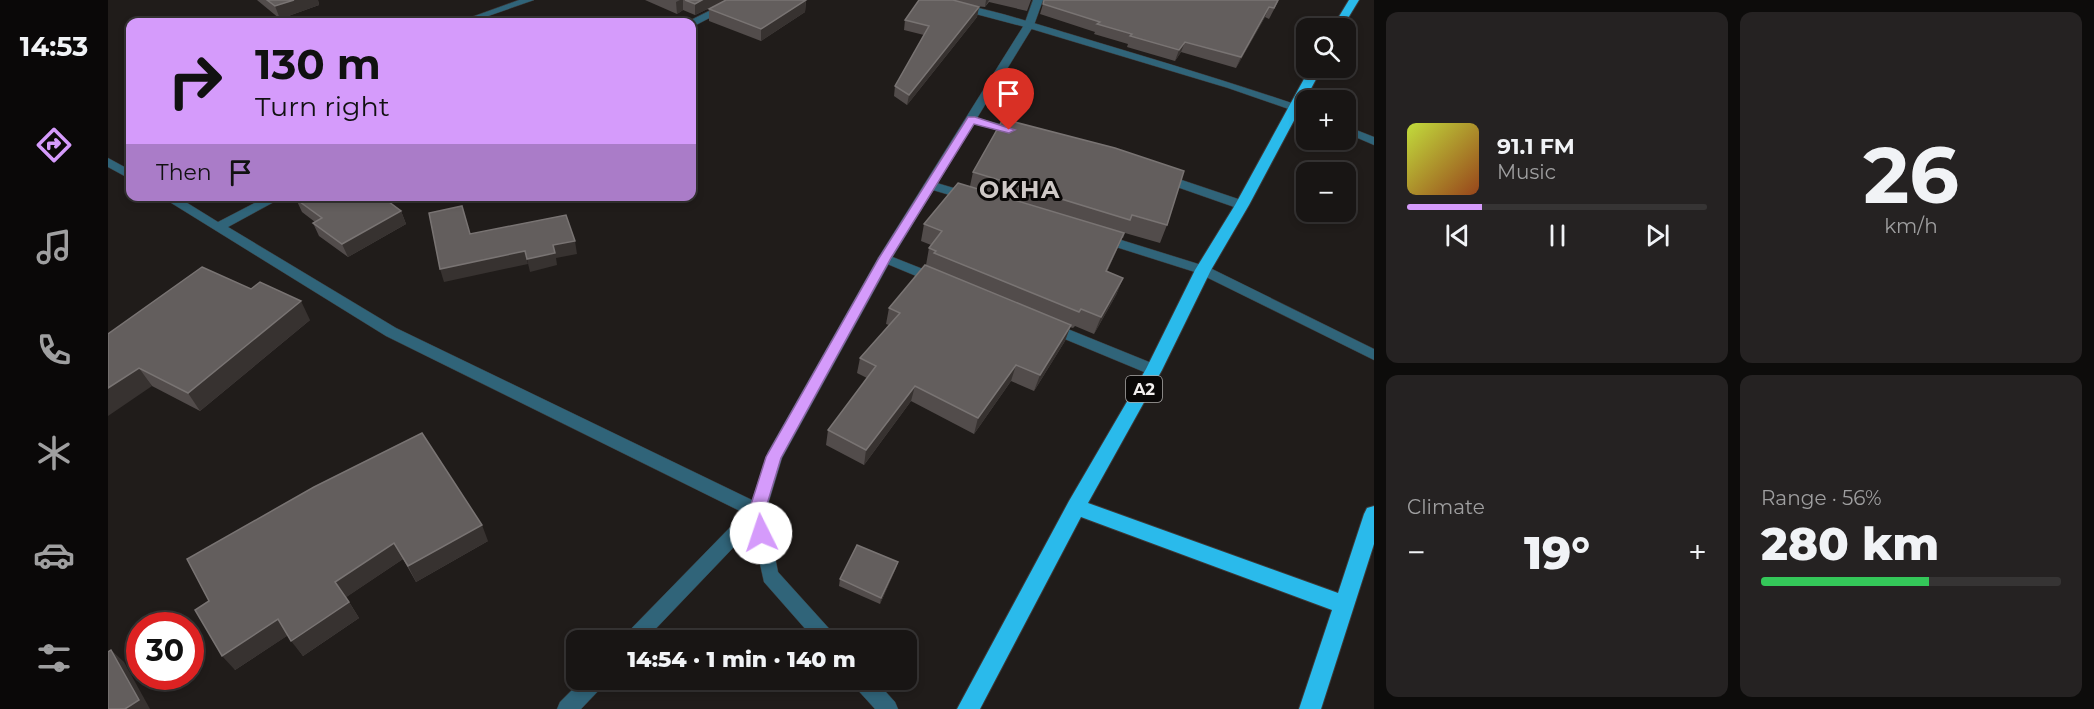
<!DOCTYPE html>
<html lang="en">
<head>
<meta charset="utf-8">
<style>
  :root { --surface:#181514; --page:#252222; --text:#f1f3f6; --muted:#9f9fa0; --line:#363434; --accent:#d59bfb }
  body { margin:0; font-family:Montserrat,sans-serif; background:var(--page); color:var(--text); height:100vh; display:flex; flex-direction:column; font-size:22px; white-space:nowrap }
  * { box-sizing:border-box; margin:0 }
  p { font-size:20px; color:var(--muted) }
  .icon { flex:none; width:33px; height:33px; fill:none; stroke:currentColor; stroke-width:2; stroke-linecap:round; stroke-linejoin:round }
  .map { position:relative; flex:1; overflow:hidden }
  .details { display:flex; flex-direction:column; gap:12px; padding:12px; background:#0d0c0b; width:720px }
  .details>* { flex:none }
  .guide { position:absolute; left:18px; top:18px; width:570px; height:183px; border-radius:12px; box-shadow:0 3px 9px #0003,0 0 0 2px var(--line); background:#d59bfb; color:#111; overflow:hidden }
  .buttons { position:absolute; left:1188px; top:18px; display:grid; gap:12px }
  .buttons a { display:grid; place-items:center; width:60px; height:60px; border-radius:12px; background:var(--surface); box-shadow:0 3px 9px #0003,0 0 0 2px var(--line); font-size:30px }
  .speed { position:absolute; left:18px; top:612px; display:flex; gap:12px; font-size:30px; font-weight:700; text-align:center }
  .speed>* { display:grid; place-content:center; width:78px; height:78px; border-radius:50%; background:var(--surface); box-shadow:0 3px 9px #0003,0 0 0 2px var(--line); line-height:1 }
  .speed .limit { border:9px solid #d22; background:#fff; color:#111 }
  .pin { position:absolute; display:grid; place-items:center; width:51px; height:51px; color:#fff; margin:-62px -26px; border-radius:50% 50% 50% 0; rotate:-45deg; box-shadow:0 0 6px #0007 }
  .pin .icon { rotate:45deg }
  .me { position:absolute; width:66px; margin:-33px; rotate:356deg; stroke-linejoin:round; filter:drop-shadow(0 0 4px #0008) }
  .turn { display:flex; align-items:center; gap:21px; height:126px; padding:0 30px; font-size:27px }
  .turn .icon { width:78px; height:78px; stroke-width:2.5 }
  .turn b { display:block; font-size:42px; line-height:51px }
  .then { display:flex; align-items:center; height:57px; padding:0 30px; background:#0003; gap:12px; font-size:22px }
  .big { font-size:45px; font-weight:800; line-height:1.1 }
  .details .tile { flex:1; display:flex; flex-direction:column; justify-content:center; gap:9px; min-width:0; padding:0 21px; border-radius:12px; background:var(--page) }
  .details .dial { align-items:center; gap:0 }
  .dial b { font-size:78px; line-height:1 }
  .song { display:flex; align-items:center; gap:18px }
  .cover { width:72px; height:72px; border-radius:9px; background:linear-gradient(135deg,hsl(70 70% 55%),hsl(20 70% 35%)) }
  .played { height:6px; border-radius:3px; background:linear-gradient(90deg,var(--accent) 25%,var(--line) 25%) }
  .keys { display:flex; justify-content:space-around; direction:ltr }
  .heat { display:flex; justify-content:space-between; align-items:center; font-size:33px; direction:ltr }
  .charge { height:9px; border-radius:4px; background:linear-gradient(90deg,#34c759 56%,var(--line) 0) }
  .details .tiles { flex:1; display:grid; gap:12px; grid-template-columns:repeat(2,1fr) }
  .trip { position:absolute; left:458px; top:630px; width:351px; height:60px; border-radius:12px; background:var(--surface); box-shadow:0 3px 9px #0003,0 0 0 2px var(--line); font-weight:800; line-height:60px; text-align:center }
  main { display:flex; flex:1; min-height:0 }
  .dock { display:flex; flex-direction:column; width:108px; justify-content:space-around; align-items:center; background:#0a0808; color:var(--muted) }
  .dock .icon { width:42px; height:42px }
  .dock .active { color:var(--accent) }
  .dock b { font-size:27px; color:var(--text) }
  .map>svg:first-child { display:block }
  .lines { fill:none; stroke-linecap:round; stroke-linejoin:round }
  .service-casing { stroke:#3d3938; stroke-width:1 }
  .minor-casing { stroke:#3d3938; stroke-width:1 }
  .tertiary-casing { stroke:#3d3938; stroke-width:1 }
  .trunk-casing { stroke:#3d3938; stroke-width:2 }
  .service { fill:#306479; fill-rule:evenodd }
  .minor { fill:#306479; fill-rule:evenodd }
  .tertiary { fill:#306479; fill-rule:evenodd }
  .trunk { fill:#2abaeb; fill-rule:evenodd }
  .wall { fill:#524c4b }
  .shaded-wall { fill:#373230 }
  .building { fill:#635e5d; stroke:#797473; stroke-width:1.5 }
  .route { fill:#d59bfb; stroke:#8a65a3; stroke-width:1.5 }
  .labels { text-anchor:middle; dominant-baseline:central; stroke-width:6; stroke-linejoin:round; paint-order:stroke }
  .shield { fill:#090706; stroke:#aba9a8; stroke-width:1.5 }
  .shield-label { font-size:16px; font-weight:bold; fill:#f1eeed }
  .district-label { font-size:24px; font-weight:bold; letter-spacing:1.5px; fill:#cec8c6; stroke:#090706 }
</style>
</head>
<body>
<main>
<nav class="dock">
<b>14:53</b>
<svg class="icon active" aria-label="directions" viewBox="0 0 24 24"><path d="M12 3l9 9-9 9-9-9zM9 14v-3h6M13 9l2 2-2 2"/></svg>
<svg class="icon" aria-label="music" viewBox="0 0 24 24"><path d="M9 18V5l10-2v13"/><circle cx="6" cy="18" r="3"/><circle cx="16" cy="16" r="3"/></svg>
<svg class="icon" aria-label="phone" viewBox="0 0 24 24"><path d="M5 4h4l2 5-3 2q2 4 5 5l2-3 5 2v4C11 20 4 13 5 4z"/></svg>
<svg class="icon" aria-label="climate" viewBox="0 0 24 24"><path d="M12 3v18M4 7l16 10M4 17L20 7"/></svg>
<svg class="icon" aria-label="car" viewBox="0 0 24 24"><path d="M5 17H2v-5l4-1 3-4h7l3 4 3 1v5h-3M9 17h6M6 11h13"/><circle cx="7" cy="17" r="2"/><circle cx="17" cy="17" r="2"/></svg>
<svg class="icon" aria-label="filters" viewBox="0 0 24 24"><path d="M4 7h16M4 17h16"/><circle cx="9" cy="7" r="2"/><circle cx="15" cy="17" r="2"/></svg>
</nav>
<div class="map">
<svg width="1266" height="709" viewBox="0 0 1266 709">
  <rect width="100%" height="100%" fill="#201c1a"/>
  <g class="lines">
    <defs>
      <g id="service">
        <path d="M 822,181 L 866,194 L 868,197 L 862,201 L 818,188 L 816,185 Z"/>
        <path d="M 994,234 L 1100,267 L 1266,349 L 1266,360 L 1090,273 L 989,241 L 987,238 Z"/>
        <path d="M 777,254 L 835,277 L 837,280 L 830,285 L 825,283 L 772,261 L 770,258 Z"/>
        <path d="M 940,321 L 1051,366 L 1054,370 L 1051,374 L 1041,374 L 935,330 L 933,326 Z"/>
      </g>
      <g id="minor">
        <path d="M 411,0 L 426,0 L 363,22 L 350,22 Z"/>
        <path d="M 623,0 L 636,0 L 588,25 L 584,26 L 584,22 L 579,22 Z"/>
        <path d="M 925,0 L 935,0 L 926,25 L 869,118 L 914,130 L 916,132 L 910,135 L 866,124 L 784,258 L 674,458 L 658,511 L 670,572 L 726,634 L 728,640 L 707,640 L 656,582 L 644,528 L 537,640 L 516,640 L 518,634 L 636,513 L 278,336 L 52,196 L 68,196 L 110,222 L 160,196 L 177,196 L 120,227 L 288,328 L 644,500 L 660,452 L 770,258 L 916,25 Z"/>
        <path d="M 0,158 L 22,170 L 22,179 L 0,167 Z"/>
        <path d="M 1053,173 L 1139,202 L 1140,205 L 1134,209 L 1129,208 L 1049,180 L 1047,177 L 1049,174 Z"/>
        <path d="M 474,680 L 497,680 L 494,687 L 473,709 L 449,709 L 452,702 Z"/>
        <path d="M 744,680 L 767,680 L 787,702 L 790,709 L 767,709 L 747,687 Z"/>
      </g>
      <g id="tertiary">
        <path d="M 815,0 C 857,0 921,22 962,34 C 1041,58 1120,81 1198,108 L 1198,115 L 1120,88 L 917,27 Z"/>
        <path d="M 1238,126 L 1266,137 L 1266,145 L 1238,133 Z"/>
      </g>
      <g id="trunk">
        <path d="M 1241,0 L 1251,0 L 1234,28 L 1224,28 Z"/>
        <path d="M 1202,68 L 1214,68 L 1141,205 L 1103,270 L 1054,370 L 980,503 L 1230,593 L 1256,514 L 1259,508 L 1266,506 L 1266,544 L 1213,709 L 1191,709 L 1224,610 L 973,517 L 872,709 L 849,709 L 961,501 L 1038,369 L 1087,270 L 1127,205 Z"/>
      </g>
    </defs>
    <use href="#service" class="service-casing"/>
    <use href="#minor" class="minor-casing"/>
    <use href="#tertiary" class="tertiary-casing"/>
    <use href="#trunk" class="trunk-casing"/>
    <use href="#service" class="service"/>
    <use href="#minor" class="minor"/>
    <use href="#tertiary" class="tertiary"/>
    <use href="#trunk" class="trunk"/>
  </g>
  <g class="wall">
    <path d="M 149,0 L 210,0 L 211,5 L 172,19 Z"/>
    <path d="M 537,0 L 618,0 L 587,15 L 575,10 L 569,14 Z"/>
    <path d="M 698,0 L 697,12 L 653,41 L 601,21 L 601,9 Z"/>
    <path d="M 811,0 L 923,0 L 919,11 L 881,2 L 877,7 L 867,6 L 871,7 L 869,17 L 799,105 L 786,96 L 787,86 L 816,35 L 796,30 L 797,20 Z"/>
    <path d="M 1171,0 L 1161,19 L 1157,17 L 1128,68 L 1073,52 L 1067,61 L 1019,47 L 1020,44 L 986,34 L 987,32 L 932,14 L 935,4 Z"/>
    <path d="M 865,172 L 1059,225 L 1052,243 L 1017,233 L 1015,238 L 1014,238 L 999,272 L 1015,278 L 1008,295 L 986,334 L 967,326 L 965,328 L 962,327 L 957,341 L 926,391 L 903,381 L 866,434 L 803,401 L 756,465 L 718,445 L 720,430 L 759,378 L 749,373 L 752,358 L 781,325 L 778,324 L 781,308 L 823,268 L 818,265 L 821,248 L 823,245 L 813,241 L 816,224 L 862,186 Z"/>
    <path d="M 188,199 L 293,211 L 298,224 L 240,257 L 211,236 L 205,223 L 207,222 L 194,212 Z"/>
    <path d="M 202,320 L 92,411 L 44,386 L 0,334 Z"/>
    <path d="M 380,541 L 308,582 L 295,559 L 238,597 L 251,618 L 195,656 L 180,635 L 127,670 L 101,601 L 79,559 Z"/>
    <path d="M 790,562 L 788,568 L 772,604 L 731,586 L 732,579 Z"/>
  </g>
  <g class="shaded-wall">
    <path d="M 186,0 L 210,0 L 211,5 L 172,19 L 167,6 Z"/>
    <path d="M 572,0 L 575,0 L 575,10 L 569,14 L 568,2 Z"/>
    <path d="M 594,0 L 618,0 L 587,15 L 587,4 Z"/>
    <path d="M 698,0 L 697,12 L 653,41 L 653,29 Z"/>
    <path d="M 878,0 L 881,0 L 877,7 Z"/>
    <path d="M 871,7 L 869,17 L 799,105 L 801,95 Z"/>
    <path d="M 1161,7 L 1157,17 L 1128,68 L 1133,57 Z"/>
    <path d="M 1077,42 L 1073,52 L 1067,61 L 1071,50 Z"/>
    <path d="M 293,211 L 298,224 L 240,257 L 234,244 Z"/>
    <path d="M 1016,233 L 1009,250 L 991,288 L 998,271 Z"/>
    <path d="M 467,241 L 469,254 L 448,258 L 449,265 L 422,272 L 419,259 L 445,245 Z"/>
    <path d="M 417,251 L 420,264 L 336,282 L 332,269 Z"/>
    <path d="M 1015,278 L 1008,295 L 986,334 L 993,317 Z"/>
    <path d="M 193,301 L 202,320 L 92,411 L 80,393 Z"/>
    <path d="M 963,325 L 957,341 L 926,391 L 932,375 Z"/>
    <path d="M 908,365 L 903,381 L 866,434 L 870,418 Z"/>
    <path d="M 31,368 L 44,386 L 0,416 L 0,388 Z"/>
    <path d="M 807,386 L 803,401 L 756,465 L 758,450 Z"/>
    <path d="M 374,525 L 380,541 L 308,582 L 300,566 Z"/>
    <path d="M 286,543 L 295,559 L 237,598 L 227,582 Z"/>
    <path d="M 790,562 L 788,568 L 772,604 L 773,598 Z"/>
    <path d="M 241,602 L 251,618 L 195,656 L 183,641 Z"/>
    <path d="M 170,619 L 182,634 L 127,670 L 114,656 Z"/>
    <path d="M 3,650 L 16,662 L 42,709 L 17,709 Z"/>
  </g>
  <g class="building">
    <path d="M 159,0 L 186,0 L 167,6 Z"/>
    <path d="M 577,0 L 594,0 L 587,4 Z"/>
    <path d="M 618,0 L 698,0 L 653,29 L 601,9 Z"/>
    <path d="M 811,0 L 845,0 L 871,7 L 801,95 L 787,86 L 821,26 L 797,20 Z"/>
    <path d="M 936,0 L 1170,0 L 1166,8 L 1161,7 L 1133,57 L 1077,42 L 1071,50 L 1022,36 L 1024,34 L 989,24 L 992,22 L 935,4 Z"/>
    <path d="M 895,119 L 1007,148 L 1076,171 L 1059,225 L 1024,215 L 1022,220 L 865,172 Z"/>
    <path d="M 850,183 L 1016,233 L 998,271 L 1015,278 L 993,317 L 973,309 L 971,312 L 826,253 L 828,251 L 821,248 L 834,231 L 816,224 Z"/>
    <path d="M 192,196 L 273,196 L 293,211 L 234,244 L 205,223 L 214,218 L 188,199 Z"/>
    <path d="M 354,206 L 362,234 L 458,215 L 467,241 L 445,245 L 447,253 L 419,259 L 417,251 L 332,269 L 321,213 Z"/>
    <path d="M 817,265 L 963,325 L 932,375 L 908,365 L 870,418 L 807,386 L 758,450 L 720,430 L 768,366 L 752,358 L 792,313 L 781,308 Z"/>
    <path d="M 94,267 L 143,289 L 152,282 L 193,301 L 80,393 L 31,368 L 0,388 L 0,334 Z"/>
    <path d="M 314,433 L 374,525 L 300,566 L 286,543 L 227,582 L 241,602 L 183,641 L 170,619 L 114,656 L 87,610 L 101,601 L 79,559 L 206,487 Z"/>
    <path d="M 749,545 L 790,562 L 773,598 L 732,579 Z"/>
    <path d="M 3,650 L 31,700 L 17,709 L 0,709 L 0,652 Z"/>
  </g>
  <path class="route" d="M 860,117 L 867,117 L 907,130 L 901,133 L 866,124 L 783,258 L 673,458 L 657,511 L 661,533 L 659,538 L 653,540 L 648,538 L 641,511 L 658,457 L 771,258 Z"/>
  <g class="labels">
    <rect class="shield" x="1018" y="376" width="36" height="26" rx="4.5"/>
    <g class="shield-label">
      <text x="1036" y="389">A2</text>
    </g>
    <g class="district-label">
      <text x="912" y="189">OKHA</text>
    </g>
  </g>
</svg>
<div class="buttons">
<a><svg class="icon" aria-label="search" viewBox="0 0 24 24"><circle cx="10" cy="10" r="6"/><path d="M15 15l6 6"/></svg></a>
<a>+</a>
<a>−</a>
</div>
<div class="speed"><div class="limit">30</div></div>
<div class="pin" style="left:901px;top:130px;background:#d93025"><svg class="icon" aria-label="arrive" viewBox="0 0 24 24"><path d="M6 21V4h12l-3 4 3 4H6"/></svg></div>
<svg class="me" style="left:653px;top:533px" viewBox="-20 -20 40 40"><circle r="19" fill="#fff"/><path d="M0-13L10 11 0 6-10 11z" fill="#d59bfb"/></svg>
<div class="trip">14:54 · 1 min · 140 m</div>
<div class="guide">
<div class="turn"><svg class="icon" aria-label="right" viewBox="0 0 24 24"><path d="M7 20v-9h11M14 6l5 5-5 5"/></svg><div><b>130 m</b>Turn right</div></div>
<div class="then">Then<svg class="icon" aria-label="arrive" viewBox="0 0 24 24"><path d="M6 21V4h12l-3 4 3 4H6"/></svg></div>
</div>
</div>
<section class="details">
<div class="tiles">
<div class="tile">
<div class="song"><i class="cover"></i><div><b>91.1 FM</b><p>Music</p></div></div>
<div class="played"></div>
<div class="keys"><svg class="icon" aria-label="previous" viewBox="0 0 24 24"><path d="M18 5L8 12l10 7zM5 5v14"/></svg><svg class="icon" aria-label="pause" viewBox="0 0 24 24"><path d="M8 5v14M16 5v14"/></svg><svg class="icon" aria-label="next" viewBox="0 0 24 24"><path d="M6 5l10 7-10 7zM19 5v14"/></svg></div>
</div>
<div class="tile dial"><b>26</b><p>km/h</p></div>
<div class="tile"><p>Climate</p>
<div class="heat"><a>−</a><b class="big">19°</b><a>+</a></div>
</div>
<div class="tile"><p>Range · 56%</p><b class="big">280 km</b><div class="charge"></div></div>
</div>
</section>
</main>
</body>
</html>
